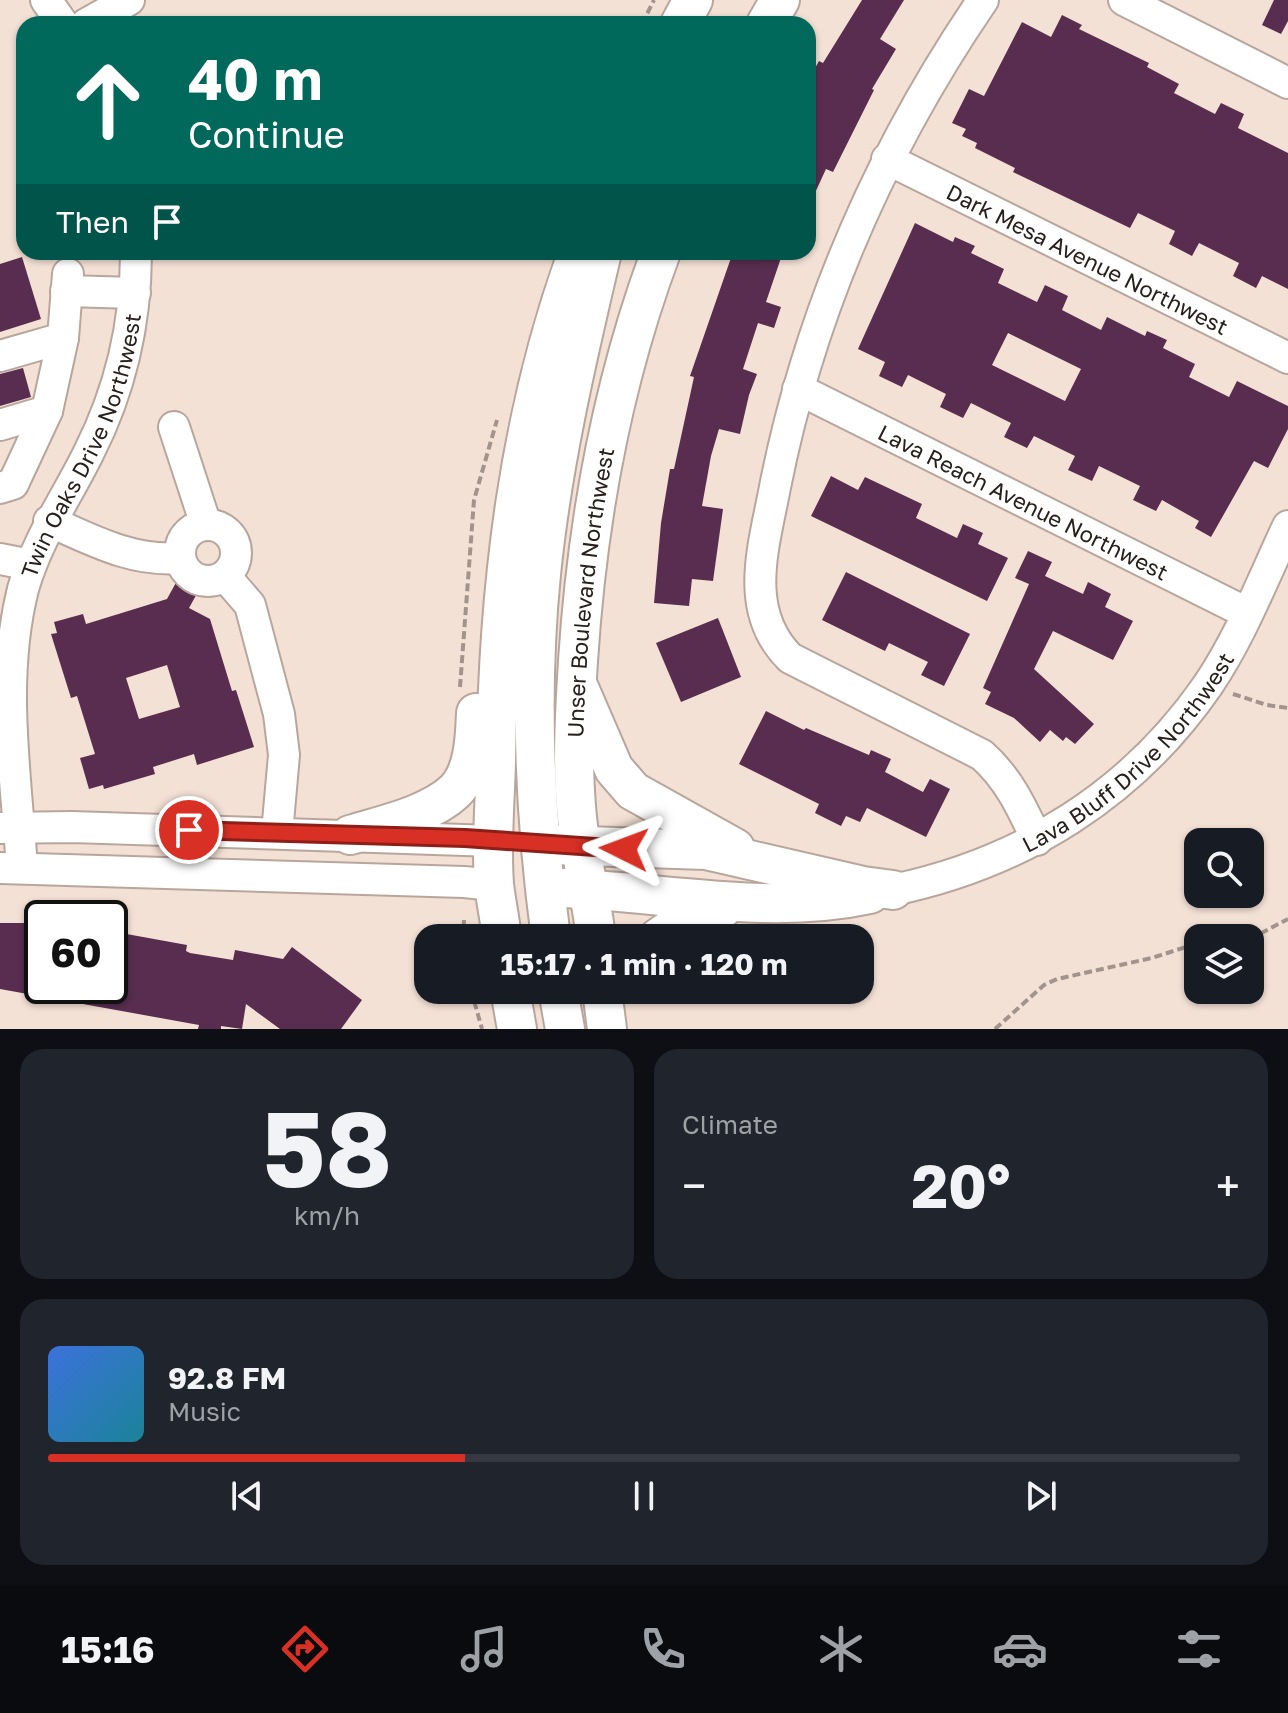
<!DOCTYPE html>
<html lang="en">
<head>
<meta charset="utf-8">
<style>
  :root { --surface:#171b24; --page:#20242c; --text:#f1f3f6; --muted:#9ea1a6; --line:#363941; --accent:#d93025 }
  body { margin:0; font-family:"Golos Text",sans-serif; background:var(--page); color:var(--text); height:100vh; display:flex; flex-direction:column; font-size:30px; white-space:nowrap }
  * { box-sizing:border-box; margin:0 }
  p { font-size:26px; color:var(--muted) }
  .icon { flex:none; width:44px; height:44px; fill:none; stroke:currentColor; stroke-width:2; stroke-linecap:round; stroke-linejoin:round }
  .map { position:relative; height:1029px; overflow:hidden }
  .panel { display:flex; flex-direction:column; gap:20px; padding:20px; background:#0d0f14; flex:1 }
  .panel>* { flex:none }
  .guide { position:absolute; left:16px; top:16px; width:800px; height:244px; border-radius:24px; box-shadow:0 2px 6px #0004; background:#00695c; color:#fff; overflow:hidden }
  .buttons { position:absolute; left:1184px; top:828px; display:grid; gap:16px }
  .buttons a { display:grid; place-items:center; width:80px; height:80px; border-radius:16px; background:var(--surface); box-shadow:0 2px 6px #0004; font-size:40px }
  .speed { position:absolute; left:24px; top:900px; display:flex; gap:16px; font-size:40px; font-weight:700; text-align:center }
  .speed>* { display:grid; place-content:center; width:104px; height:104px; border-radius:50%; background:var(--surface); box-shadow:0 2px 6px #0004; line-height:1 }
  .speed .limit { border:4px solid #111; border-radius:12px; background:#fff; color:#111 }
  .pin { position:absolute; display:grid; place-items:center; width:68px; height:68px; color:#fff; margin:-34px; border:4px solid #fff; border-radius:50%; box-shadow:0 2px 8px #0007 }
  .me { position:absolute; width:88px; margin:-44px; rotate:273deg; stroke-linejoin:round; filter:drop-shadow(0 0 6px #0008) }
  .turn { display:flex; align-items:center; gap:28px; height:168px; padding:0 40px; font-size:36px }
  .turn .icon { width:104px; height:104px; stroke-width:2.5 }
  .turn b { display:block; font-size:56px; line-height:68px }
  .then { display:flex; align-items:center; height:76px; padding:0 40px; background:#0003; gap:16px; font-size:30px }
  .big { font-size:60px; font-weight:700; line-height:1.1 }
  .panel .tile { flex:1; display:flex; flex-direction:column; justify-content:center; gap:12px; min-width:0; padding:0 28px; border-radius:24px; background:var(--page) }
  .panel .dial { align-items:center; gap:0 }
  .dial b { font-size:104px; line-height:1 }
  .song { display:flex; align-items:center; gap:24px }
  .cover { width:96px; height:96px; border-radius:12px; background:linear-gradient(135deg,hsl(220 70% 55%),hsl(190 70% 35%)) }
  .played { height:8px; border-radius:4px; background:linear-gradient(90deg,var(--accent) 35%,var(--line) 35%) }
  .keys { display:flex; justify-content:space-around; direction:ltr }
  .heat { display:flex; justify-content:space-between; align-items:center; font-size:44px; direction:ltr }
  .panel .tiles { flex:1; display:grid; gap:20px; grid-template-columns:1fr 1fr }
  .tile:last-child { grid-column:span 2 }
  .trip { position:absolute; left:414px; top:924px; width:460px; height:80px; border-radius:24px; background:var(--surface); box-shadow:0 2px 6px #0004; font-weight:700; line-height:80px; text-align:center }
  .menu { display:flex; height:128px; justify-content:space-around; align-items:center; background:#090b0e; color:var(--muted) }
  .menu .icon { width:56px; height:56px }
  .menu .active { color:var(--accent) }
  .menu b { font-size:36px; color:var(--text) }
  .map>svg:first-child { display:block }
  .building { fill:#582d4f; fill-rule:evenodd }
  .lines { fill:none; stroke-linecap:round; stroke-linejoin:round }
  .minor-casing { stroke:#b8a69c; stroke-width:34 }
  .major-casing { stroke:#b8a69c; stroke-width:42 }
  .path { stroke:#a2948c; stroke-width:4; stroke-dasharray:8 4; stroke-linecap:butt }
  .minor { stroke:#fff; stroke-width:30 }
  .major { stroke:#fff; stroke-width:38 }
  .route-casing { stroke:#8d1f18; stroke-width:20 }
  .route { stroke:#d93025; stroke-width:14 }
  .labels { text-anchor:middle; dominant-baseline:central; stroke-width:8; stroke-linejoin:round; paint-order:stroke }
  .street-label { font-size:22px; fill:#27201c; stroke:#f4e1d6 }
</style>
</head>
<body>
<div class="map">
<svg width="1288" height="1029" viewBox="0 0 1288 1029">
  <rect width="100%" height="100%" fill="#f4e1d6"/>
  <g class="building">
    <path d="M 862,0 L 904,0 L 880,39 L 896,49 L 872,89 L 874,90 L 833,172 L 826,169 L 808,208 L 808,81 L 819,61 L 823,63 Z"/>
    <path d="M 1274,0 L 1288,0 L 1288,21 L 1281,34 L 1262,25 Z"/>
    <path d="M 1062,15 L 1082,25 L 1079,29 L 1149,63 L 1147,67 L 1179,84 L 1174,93 L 1215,114 L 1221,103 L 1244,114 L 1238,128 L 1288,153 L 1288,289 L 1262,276 L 1256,288 L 1233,276 L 1239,263 L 1199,243 L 1192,256 L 1169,244 L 1175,231 L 1138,213 L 1130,228 L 1013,172 L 1015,168 L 975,148 L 977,143 L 962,136 L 966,129 L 952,123 L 969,89 L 984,96 L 1022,22 L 1051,37 Z"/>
    <path d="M 915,223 L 953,242 L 955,237 L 975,246 L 971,253 L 1004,269 L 998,283 L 1037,302 L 1045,285 L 1068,296 L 1062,310 L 1101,330 L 1107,317 L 1145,336 L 1147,331 L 1167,340 L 1163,348 L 1195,364 L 1189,377 L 1229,397 L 1237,381 L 1288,406 L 1288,429 L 1268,468 L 1254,461 L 1211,537 L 1195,528 L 1199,521 L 1162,500 L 1156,511 L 1133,500 L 1140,486 L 1099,466 L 1092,481 L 1068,470 L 1075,456 L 1034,436 L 1027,448 L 1004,437 L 1011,423 L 971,403 L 963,418 L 940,407 L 946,394 L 908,375 L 902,387 L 879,376 L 885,362 L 858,349 ZM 1008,333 L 1081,369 L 1065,401 L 992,365 Z"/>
    <path d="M 733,252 L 783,252 L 766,302 L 781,307 L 774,328 L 758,323 L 743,369 L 757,374 L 749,395 L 740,434 L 719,429 L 711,456 L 702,506 L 723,509 L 713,581 L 692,579 L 689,606 L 654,603 L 661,523 L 670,469 L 674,469 L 694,377 L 690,376 Z"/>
    <path d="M 22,257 L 41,319 L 0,332 L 0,264 Z"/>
    <path d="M 23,368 L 31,397 L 0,406 L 0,374 Z"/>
    <path d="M 831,476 L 858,490 L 865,477 L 922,504 L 916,518 L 957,538 L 963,524 L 983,533 L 978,544 L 1008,558 L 987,601 L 811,516 Z"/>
    <path d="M 1028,551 L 1052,562 L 1045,576 L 1083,594 L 1088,582 L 1111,594 L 1105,607 L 1133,621 L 1113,660 L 1053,631 L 1034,669 L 1094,724 L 1075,744 L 1066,737 L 1063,741 L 1050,730 L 1040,742 L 1014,718 L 985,704 L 991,692 L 983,688 L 1029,584 L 1015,578 Z"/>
    <path d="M 846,572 L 970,634 L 944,686 L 921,675 L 928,662 L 889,643 L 885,651 L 822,620 Z"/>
    <path d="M 178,579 L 199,590 L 189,608 L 210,619 L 232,691 L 236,690 L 254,747 L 197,765 L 194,754 L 153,767 L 155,774 L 104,789 L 103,785 L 89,789 L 80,758 L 95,754 L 77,696 L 71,698 L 51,634 L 57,633 L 54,622 L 83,614 L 86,624 L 167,599 ZM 167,665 L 180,707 L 139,719 L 126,678 Z"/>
    <path d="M 718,618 L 741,677 L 681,702 L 656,643 Z"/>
    <path d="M 766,711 L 804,730 L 806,728 L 869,755 L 871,750 L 891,759 L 885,772 L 923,792 L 930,779 L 950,789 L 926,837 L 867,808 L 860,822 L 846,816 L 841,826 L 815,813 L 819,804 L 739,764 Z"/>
    <path d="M 0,923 L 42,923 L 42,986 L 110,986 L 110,931 L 187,945 L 186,951 L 190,953 L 233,960 L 235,950 L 283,959 L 292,947 L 362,1000 L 341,1029 L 280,1029 L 246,1004 L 242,1029 L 221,1026 L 221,1029 L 198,1029 L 199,1025 L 0,989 Z"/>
  </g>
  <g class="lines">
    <defs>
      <g id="minor">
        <path d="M 46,0 L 63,24"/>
        <path d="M 983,0 C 882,148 810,311 775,487 C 764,546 742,610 790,658 L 982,755 C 1009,779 1022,808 1037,840"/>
        <path d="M 1124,0 L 1288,83"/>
        <path d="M 86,24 L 129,0"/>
        <path id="s1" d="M 887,159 L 1288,358"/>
        <path d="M 66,291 L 135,293"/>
        <path d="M 0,356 L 63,338 L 68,274"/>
        <path id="s2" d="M 798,389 L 1247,613"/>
        <path d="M 0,425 L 47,411"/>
        <path d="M 174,427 L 206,525"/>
        <path d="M 0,488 L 13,484 L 47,411 L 63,338"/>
        <path d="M 49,521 C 92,540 132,562 180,558"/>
        <circle cx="208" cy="553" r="28"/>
        <path d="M 0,559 L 31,565"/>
        <path d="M 225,576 L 250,605 L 279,714 L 284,755 L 277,833"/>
        <path d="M 0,828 L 72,827 L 494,841"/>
        <path d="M 0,868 L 464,882 L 494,885"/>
        <path id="s3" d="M 22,868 C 16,775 0,680 23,589 C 38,537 66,499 89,452 C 121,389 136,322 136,252"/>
        <path id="s4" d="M 893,890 C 1022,863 1132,795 1208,685 C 1241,636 1263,579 1288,526"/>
      </g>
      <g id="major">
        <path d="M 680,24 L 693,0"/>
        <path d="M 766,24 L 780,0"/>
        <path d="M 579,688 L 614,769 L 633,791 L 735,848"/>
        <path d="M 350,835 C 382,825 430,815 455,791 C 474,772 475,738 476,713"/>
        <path d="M 556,845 L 706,850 L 863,886 L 893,890"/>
        <path d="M 561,888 C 663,892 769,916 870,894"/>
        <path d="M 502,938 C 500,920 496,902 494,884 C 491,843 495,802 496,762 C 498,589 518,416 578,252"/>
        <path d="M 551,938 C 535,819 529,694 541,574 C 552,465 577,358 602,252"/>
        <path id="s5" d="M 596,938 C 591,894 579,851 576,806 C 572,758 575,709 578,661 C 587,521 612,383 661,252"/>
        <path d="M 658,938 L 687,918 L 723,908"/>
        <path d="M 510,990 L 517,1029"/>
        <path d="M 558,990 L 565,1029"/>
        <path d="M 602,990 L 607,1029"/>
      </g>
    </defs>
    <use href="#minor" class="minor-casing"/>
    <use href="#major" class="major-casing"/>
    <g class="path">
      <path d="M 642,24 L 654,0"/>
      <path d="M 460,687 L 474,500 L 497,420"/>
      <path d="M 1233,694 L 1267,705 L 1288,708"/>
      <path d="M 463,938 L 464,920"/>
      <path d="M 1250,939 L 1288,919"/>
      <path d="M 471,990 L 482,1029"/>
      <path d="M 995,1029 L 1044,985 L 1057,979 L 1152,958 L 1198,943"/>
    </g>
    <use href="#minor" class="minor"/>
    <use href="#major" class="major"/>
  </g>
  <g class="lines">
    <defs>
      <path id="route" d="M 189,830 L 465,838 L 624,849"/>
    </defs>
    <use href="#route" class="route-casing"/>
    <use href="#route" class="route"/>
  </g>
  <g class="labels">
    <g class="street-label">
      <text stroke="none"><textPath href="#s1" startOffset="224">Dark Mesa Avenue Northwest</textPath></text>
      <text stroke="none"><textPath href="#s3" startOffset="436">Twin Oaks Drive Northwest</textPath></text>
      <text stroke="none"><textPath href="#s2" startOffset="252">Lava Reach Avenue Northwest</textPath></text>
      <text stroke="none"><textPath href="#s5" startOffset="348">Unser Boulevard Northwest</textPath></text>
      <text stroke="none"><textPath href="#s4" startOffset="280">Lava Bluff Drive Northwest</textPath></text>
    </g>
  </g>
</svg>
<div class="buttons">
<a><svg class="icon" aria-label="search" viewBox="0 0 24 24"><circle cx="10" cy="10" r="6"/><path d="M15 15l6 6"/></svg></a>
<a><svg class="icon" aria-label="layers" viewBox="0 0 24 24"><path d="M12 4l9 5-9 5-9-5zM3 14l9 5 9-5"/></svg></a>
</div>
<div class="speed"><div class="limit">60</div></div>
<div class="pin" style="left:189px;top:830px;background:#d93025"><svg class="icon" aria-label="arrive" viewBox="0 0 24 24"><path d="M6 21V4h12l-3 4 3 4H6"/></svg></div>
<svg class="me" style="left:624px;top:849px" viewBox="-20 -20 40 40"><path d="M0-17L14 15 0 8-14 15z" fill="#d93025" stroke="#fff" stroke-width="4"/></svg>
<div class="trip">15:17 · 1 min · 120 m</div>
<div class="guide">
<div class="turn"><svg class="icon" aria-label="ahead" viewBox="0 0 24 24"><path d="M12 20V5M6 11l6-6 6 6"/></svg><div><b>40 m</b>Continue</div></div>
<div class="then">Then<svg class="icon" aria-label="arrive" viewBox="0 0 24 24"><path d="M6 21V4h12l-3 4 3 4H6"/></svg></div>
</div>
</div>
<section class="panel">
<div class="tiles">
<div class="tile dial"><b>58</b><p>km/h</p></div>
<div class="tile"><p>Climate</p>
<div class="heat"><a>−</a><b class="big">20°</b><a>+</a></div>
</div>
<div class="tile">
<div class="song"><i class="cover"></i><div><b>92.8 FM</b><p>Music</p></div></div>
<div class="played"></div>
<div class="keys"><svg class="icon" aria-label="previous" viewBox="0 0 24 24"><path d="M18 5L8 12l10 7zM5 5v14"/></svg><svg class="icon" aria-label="pause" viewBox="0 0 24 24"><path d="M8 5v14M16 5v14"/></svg><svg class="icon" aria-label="next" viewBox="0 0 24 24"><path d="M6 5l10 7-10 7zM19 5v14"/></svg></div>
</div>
</div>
</section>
<nav class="menu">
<b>15:16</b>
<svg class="icon active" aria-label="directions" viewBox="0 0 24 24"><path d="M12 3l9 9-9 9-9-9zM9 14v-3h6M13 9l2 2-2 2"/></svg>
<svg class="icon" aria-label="music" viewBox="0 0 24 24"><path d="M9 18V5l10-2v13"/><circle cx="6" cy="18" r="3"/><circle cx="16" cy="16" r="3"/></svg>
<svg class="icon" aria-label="phone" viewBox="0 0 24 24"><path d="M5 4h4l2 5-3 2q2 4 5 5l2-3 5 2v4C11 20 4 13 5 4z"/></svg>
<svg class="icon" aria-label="climate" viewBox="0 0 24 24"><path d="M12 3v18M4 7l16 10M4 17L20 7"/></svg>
<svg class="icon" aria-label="car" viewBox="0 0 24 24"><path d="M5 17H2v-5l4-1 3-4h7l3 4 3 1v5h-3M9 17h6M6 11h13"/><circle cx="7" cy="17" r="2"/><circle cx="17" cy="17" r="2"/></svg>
<svg class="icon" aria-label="filters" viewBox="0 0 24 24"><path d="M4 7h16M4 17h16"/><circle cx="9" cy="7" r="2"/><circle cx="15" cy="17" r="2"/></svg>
</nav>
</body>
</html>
